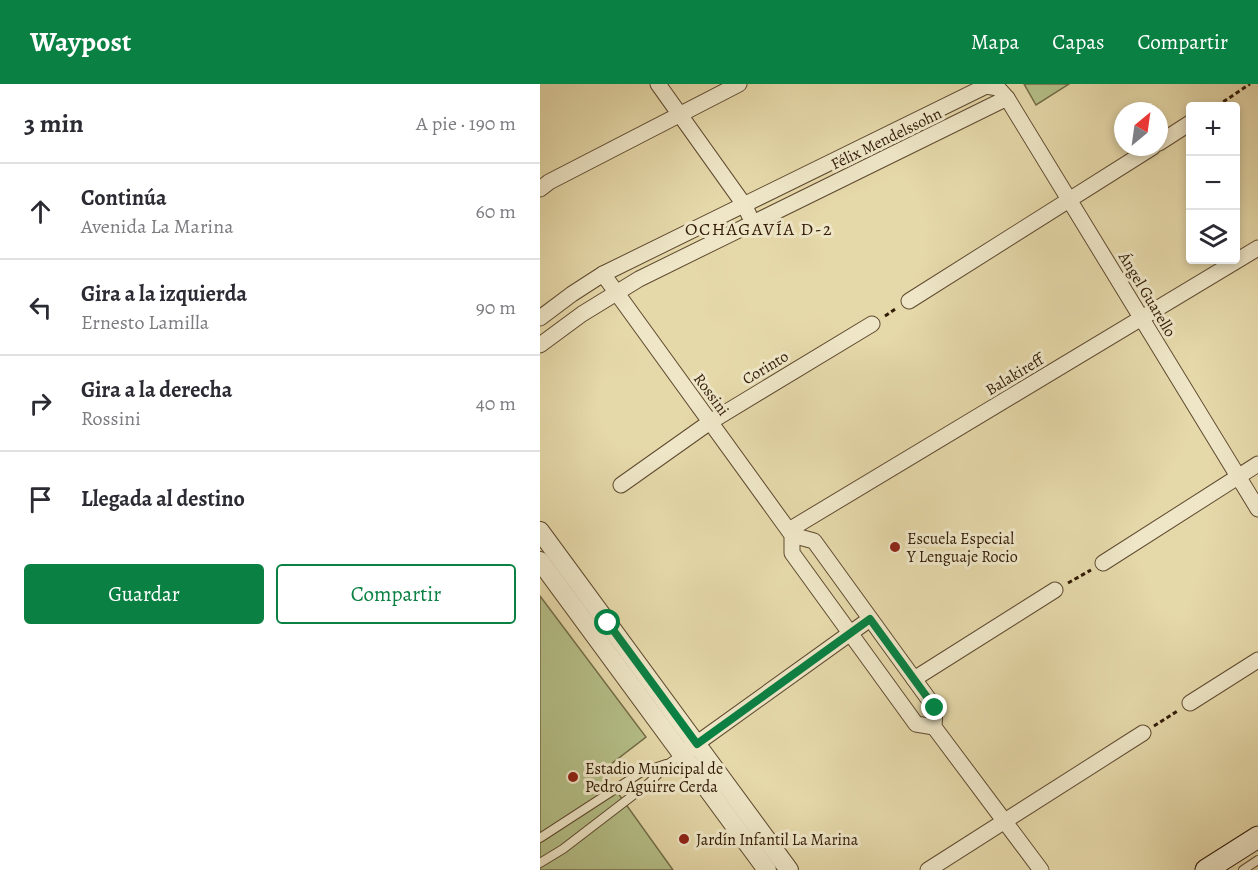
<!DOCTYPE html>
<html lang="es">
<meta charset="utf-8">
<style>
:root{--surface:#fff;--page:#f7f7f7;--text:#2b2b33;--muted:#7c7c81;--line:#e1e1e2;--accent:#0b8043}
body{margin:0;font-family:Alegreya,serif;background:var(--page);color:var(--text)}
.controls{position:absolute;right:18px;top:18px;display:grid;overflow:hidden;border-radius:6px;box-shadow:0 3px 9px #0003}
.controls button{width:54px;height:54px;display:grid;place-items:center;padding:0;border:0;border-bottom:2px solid var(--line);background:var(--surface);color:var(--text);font:30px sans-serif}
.compass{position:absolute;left:574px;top:18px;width:54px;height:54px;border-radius:50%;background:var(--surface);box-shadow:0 3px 9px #0003;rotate:29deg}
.stop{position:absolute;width:18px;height:18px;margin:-14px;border:4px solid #0b8043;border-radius:50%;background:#fff}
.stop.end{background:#0b8043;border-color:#fff;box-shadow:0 2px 6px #0008}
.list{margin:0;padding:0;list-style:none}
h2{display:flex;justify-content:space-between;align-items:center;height:78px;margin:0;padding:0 24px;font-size:26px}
h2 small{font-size:20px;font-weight:400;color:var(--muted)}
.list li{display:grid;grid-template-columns:39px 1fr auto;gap:18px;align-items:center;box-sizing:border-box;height:96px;padding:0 24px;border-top:2px solid var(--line)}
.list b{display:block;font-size:22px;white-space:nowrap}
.list p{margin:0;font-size:20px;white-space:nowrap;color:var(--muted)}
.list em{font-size:20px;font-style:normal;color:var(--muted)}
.actions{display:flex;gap:12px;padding:18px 24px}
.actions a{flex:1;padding:14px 0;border:2px solid var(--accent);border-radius:6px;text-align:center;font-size:21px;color:var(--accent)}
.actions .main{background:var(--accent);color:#fff}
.icon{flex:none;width:33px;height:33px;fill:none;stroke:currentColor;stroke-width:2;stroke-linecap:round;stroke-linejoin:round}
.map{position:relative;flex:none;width:718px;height:786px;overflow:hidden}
header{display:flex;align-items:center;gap:36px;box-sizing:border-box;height:84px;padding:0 30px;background:var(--accent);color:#fff}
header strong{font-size:28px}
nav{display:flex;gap:33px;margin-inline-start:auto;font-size:21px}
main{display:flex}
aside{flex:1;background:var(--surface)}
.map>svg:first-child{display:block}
.green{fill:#b5bf88;stroke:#746d48;stroke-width:1.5}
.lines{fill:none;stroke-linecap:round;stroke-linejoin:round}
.service-casing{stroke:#5f4a30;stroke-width:10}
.minor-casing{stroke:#5f4a30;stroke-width:17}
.tertiary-casing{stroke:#5f4a30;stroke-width:20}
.secondary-casing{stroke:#321b07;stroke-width:23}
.path{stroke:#321b07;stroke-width:3;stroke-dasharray:4.5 3;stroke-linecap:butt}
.service{stroke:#eee6c7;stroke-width:8}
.minor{stroke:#eee6c7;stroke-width:15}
.tertiary{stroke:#eee6c7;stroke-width:18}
.secondary{stroke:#eee6c7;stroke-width:21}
.route{stroke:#0b8043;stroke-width:8}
.poi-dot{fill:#8f2418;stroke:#eee6c7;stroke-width:2}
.labels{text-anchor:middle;stroke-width:6;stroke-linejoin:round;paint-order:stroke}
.street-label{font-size:16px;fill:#321b07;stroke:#eee6c7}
.poi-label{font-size:16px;fill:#321b07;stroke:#eee6c7;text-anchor:start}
.neighbourhood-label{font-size:18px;letter-spacing:1.5px;fill:#321b07;stroke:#eee6c7}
</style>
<header>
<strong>Waypost</strong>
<nav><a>Mapa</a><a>Capas</a><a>Compartir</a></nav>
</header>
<main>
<aside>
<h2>3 min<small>A pie · 190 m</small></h2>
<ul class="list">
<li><svg class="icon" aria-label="ahead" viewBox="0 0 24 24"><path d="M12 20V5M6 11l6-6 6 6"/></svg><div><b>Continúa</b><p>Avenida La Marina</p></div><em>60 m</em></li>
<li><svg class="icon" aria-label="left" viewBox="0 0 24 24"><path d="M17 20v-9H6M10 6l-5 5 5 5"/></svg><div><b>Gira a la izquierda</b><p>Ernesto Lamilla</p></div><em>90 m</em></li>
<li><svg class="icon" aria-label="right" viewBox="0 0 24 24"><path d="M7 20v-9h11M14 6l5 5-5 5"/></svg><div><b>Gira a la derecha</b><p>Rossini</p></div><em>40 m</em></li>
<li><svg class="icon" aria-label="arrive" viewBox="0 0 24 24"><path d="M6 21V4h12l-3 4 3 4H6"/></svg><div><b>Llegada al destino</b></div></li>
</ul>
<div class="actions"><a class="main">Guardar</a><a>Compartir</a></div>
</aside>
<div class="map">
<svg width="718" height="786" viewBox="0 0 718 786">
<rect width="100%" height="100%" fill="#e5d8a9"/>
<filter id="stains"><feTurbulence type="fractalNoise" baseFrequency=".00333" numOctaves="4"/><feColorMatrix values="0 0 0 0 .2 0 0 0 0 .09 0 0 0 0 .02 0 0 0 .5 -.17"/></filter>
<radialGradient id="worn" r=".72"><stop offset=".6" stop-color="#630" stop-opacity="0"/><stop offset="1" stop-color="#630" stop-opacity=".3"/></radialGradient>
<!-- green -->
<g class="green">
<path d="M484,0H529L496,21Z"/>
<path d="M0,512L106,653L62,687L133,786H0Z"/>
</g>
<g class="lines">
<defs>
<g id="service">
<path d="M0,754L100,689L126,680"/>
<path d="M0,779L23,765L109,699L128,680L141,671"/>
<path d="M703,786L718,776"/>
</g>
<g id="minor">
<path d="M118,0L205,122L209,131"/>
<path d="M619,59L650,39"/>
<path d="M0,105L9,98L199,0"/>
<path d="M63,190L252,451V469L376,640L394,643"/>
<path d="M369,217L613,63"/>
<path d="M0,234L32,210L63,190L446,2L458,4L467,14L718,425"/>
<path d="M0,261L42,230L99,195L467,14"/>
<path d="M81,401L170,338L332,240"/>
<path d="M249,446L718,164"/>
<path d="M252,451L274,457L395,624L394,643L501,786"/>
<path d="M563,479L718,380"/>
<path d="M374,595L515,506"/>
<path d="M650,619L718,576"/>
<path d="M149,665L330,535"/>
<path d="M388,786L603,649"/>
</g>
<g id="tertiary">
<path d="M0,447L249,786"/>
<path d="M0,477L227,786"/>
</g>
<path id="secondary" d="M666,786L718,753"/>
</defs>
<!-- service casing -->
<use href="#service" class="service-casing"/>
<!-- minor casing -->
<use href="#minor" class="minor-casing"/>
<!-- tertiary casing -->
<use href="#tertiary" class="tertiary-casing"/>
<!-- secondary casing -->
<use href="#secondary" class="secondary-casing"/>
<!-- path -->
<g class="path">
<path d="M677,22L710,0"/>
<path d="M345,232L357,224"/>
<path d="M528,499L551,486"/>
<path d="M614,642L639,626"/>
</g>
<!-- service -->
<use href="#service" class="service"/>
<!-- minor -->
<use href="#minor" class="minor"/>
<!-- tertiary -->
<use href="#tertiary" class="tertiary"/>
<!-- secondary -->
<use href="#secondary" class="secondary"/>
</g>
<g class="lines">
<!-- route -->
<path class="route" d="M68,539L157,660L330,535L395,624"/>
</g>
<!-- markers -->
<g class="poi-dot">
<circle cx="355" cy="463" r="6"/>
<circle cx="33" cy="693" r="6"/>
<circle cx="144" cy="755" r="6"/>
</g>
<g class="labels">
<!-- street labels -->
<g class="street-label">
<text transform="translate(346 54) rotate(-26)" y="6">Félix Mendelssohn</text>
<text transform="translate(608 210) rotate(59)" y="6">Ángel Guarello</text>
<text transform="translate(225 283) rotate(-31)" y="6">Corinto</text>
<text transform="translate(474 290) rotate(-31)" y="6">Balakireff</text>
<text transform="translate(172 310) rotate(54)" y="6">Rossini</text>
</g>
<!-- poi labels -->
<g class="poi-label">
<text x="367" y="460">Escuela Especial<tspan x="367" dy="18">Y Lenguaje Rocio</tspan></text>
<text x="45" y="690">Estadio Municipal de<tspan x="45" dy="18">Pedro Aguirre Cerda</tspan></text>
<text x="156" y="761">Jardín Infantil La Marina</text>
</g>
<!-- neighbourhood labels -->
<g class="neighbourhood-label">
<text x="219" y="151">OCHAGAVÍA D-2</text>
</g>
</g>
<rect width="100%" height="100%" filter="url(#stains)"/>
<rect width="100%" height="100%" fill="url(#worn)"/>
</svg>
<div class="controls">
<button>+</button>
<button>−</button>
<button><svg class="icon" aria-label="layers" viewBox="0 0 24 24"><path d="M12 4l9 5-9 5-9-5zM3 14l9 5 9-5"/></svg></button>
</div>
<svg class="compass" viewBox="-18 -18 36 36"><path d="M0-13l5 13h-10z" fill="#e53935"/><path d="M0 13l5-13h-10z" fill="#7c7c81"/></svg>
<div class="stop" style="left:68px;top:539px"></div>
<div class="stop end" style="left:395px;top:624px"></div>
</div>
</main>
